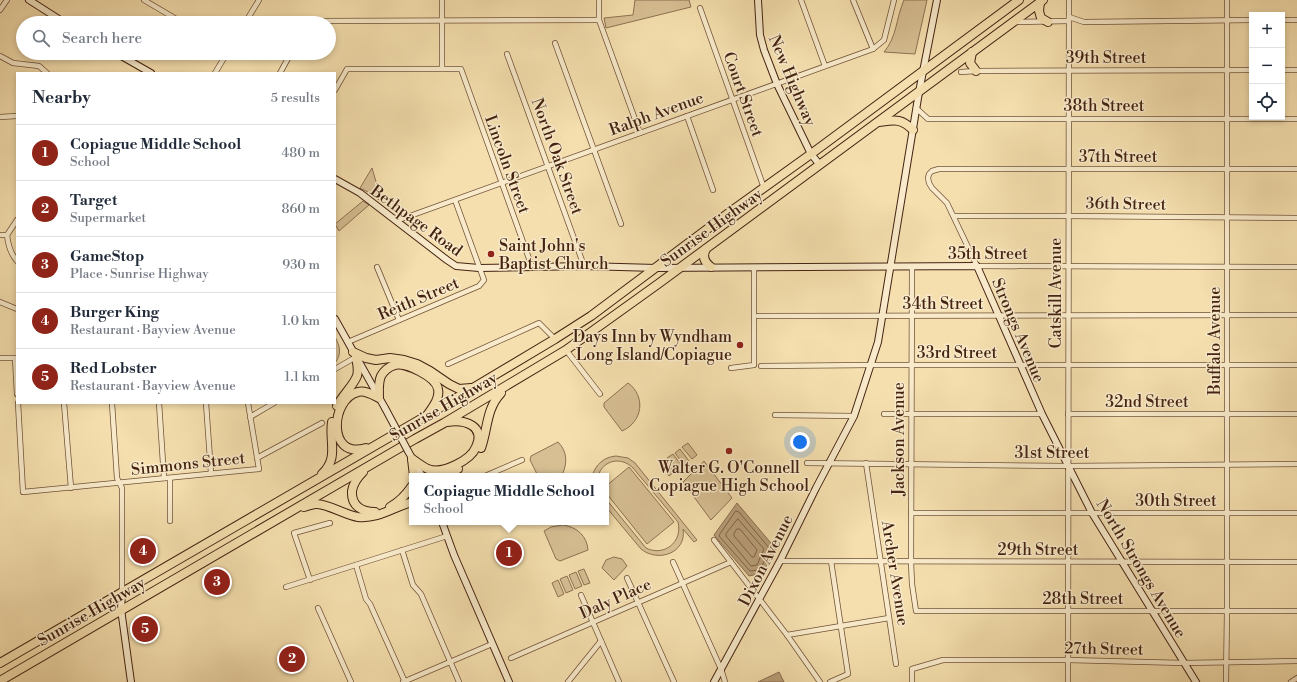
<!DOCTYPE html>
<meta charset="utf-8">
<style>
:root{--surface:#fff;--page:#f6f6f7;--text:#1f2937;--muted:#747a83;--line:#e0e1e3;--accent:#8f2418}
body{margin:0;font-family:"Libre Bodoni",serif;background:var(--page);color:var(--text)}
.controls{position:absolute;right:12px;top:12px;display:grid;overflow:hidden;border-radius:0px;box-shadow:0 2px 6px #0003}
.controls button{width:36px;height:36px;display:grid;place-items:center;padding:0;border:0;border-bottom:1px solid var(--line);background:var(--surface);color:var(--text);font:20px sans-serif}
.you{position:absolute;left:800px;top:442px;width:14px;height:14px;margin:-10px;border:3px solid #fff;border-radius:50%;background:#1a73e8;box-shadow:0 0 0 6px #1a73e833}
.badge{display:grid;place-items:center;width:26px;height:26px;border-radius:50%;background:var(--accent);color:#fff;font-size:13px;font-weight:700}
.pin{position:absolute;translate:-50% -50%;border:2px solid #fff;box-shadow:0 1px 4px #0006}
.popup{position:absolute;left:409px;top:473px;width:200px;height:52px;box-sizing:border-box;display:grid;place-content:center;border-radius:0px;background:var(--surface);filter:drop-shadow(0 1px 3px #0005);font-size:13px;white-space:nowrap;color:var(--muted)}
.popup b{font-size:15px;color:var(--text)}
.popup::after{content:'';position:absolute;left:50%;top:100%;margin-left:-8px;border:8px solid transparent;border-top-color:var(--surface)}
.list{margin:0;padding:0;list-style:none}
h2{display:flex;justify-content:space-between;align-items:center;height:52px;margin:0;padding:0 16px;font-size:17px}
h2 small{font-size:13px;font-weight:400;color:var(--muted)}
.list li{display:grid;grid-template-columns:26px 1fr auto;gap:12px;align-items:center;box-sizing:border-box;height:56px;padding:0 16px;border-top:1px solid var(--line)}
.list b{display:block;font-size:15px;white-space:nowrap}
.list p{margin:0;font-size:13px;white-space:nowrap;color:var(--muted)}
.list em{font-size:13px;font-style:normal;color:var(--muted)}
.icon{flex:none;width:22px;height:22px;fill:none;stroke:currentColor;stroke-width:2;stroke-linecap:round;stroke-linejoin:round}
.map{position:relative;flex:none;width:1297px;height:682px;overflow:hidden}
.search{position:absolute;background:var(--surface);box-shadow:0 2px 6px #0003;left:16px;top:16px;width:320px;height:44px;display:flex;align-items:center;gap:10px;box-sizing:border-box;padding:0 14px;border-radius:22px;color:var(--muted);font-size:15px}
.panel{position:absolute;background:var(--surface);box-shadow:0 2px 6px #0003;left:16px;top:72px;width:320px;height:332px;border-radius:0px}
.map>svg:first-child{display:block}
.green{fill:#d7bf93;stroke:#8e7152}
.water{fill:#b99f79;stroke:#8a6d50}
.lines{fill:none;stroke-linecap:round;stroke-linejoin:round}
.shore{stroke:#7e6146;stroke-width:1}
.street-casing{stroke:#705239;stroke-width:6}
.secondary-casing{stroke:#442312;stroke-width:8}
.highway-casing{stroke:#442312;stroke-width:10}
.street{stroke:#f8eaca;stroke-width:4.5}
.secondary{stroke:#f8eaca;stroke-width:6}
.highway{stroke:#f5dfae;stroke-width:8}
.secondary-bridge-casing{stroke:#442312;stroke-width:8;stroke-linecap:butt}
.secondary-bridge{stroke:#f8eaca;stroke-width:6}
.poi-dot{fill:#8f2418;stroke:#f8eaca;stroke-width:1.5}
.labels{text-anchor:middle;stroke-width:3;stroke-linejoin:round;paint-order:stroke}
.street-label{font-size:16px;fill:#442312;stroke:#f8eaca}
.poi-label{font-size:16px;fill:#442312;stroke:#f8eaca;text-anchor:start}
</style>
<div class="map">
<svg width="1297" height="682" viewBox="0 0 1297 682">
<rect width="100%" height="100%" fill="#f5dfae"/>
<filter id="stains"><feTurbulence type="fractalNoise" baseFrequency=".005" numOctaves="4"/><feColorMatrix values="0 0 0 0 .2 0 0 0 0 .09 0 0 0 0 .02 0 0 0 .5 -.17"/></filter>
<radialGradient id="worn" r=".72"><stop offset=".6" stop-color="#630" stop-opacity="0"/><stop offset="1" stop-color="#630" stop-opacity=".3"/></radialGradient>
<!-- green -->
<g class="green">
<path d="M635,0H689L691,7L606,28L604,18L633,15Z"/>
<path d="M904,0H927L915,54L884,52C897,37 896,18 904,0Z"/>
<path d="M372,168L382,202L370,193L360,188Z"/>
<path d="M363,201L369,205L339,231L335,224Z"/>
<path d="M335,337C340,346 342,354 335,363Z"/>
<path d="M628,383C646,396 643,422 622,431L604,407V403Z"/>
<path d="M558,442C567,451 568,463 562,475V476H538L530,460L531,456Z"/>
<path d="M688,443L697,455L692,459L682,447Z"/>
<path d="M680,449L689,461L684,465L675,453Z"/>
<path d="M673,454L682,466L676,470L667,458Z"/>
<path d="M616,456L628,458L635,463L697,540L694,542L683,529C687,553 658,563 641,549L606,507V499L646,548C664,557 683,542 678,522L633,468C621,456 603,460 598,476H592C596,464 604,457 616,456Z"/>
<path d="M665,460L674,472L669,476L660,464Z"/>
<path d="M704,461L732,498L711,520L683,482Z"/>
<path d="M629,467L674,522L647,544L606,493V486Z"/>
<path d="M563,525C577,527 587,536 588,550L560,561L556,559L544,531L551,527Z"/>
<path d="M614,557L622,559L627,566L614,580L602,568L606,560Z"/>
<path d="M584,569L590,583L584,585L578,571Z"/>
<path d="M576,572L582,586L575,589L569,575Z"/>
<path d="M567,576L573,590L566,593L560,579Z"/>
<path d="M558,580L564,594L558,597L552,583Z"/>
</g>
<!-- water -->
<g class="water">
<path d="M737,503L776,549L763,573L749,576L714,535Z"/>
<path d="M779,672L784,682H758Z"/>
</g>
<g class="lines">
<!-- shore -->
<g class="shore">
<path d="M736,511L739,512L770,549L760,570L750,571L719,536L720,534Z"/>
<path d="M738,519L764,549L757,565L751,566L726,536V534Z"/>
<path d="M737,529H740L757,550L754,557H752L734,536V534Z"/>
</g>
<defs>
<g id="street">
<path d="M144,0L183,23"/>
<path d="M599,0V20L640,133"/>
<path d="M801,0L825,66"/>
<path d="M853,0L873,49"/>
<path d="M700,8L764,188"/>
<path d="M0,10L7,0"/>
<path d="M1069,17L1084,22L1252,20"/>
<path d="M1282,20H1297"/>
<path d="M1014,22L1069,21"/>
<path d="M245,23L259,0"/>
<path d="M311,23L320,21L599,20"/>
<path d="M555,43L621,224"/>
<path d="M507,54L584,266"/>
<path d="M0,56L13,63L39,66L47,73"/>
<path d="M442,69V0"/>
<path d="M1282,70H1297"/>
<path d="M961,72L976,71L1252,70"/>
<path d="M215,73L227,53"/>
<path d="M280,73L291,53"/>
<path d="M335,90L347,69H461L532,267"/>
<path d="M916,108L928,119H1297"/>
<path d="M687,116L713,190"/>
<path d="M0,117L17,116"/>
<path d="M1297,169H939L932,171L929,174L928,178L929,183L932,188L947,203L977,266L1297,267"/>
<path d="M954,216H1068L1297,218"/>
<path d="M396,221L873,49L884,40L894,0"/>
<path d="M0,235H7L17,220"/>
<path d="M7,235C8,245 10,253 17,261"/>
<path d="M912,266L911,562L912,584L916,611H1297"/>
<path d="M377,267L399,320"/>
<path d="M0,302L17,309"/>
<path d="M758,316L1297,315"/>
<path d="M348,342L479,286L484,280L455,200"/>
<path d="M566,350L600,394"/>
<path d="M0,358H17"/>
<path d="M15,358L17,394"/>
<path d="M448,364L539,323L555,339"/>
<path d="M761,366L872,365H1297"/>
<path d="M731,368L754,365V267"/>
<path d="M335,369L356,357"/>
<path d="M18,403L23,492L259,469L248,403"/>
<path d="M64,403L71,488"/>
<path d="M112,403L117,478L122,488V592"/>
<path d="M159,403L164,478"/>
<path d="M206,403L211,473"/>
<path d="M884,414H1042"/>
<path d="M1068,414H1297"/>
<path d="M775,415L854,416"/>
<path d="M250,417L274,403"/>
<path d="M257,458L322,423"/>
<path d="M807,463L1068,466L1297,464"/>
<path d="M866,463L896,664"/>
<path d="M485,476L522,460"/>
<path d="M911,513H1297"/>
<path d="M170,521V478"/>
<path d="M714,540L787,635L820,682"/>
<path d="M402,550L413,585L421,594L459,682"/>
<path d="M780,561L1297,562"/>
<path d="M673,562L721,669L725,682"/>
<path d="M356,565L366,599L370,604L405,682"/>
<path d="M627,578L674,682"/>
<path d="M310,580L294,533L330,523"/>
<path d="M286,587L447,536"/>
<path d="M581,595L619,682"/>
<path d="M318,608L351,682"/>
<path d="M787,635L889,618"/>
<path d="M511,658L731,562"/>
<path d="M403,682L492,644"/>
<path d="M568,682L601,641"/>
<path d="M830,682L848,674L831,561"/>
<path d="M912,682V669L943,660H1068L1184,663L1297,661"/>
<path d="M1068,682L1069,0"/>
<path d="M1226,682L1227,611V0"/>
<path d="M1291,682L1297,678"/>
</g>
<g id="secondary">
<path d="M29,0L65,23"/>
<path d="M758,0L760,35L764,50L777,84L811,154L820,165"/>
<path d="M116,53L151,73"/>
<path d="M335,179L360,193L447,260L456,266L479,268L584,266L656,268L977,266L1042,414L1092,513L1196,682"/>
<path d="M335,319L385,408"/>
<path d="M408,451L422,476"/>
<path d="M442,522L454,555L509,682"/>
<path d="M122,592L121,609L131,682"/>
<path d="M714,682L780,561L816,488L854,416L878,342L919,92L937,0"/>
</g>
<g id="highway">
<path d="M1040,2L1039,11L1041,18L1048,22"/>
<path d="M972,52L970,63L976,71"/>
<path d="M879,122C895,120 901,118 913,130"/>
<path d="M706,249C702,256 704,262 711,267"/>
<path d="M353,352L366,358L376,360L390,358L404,360L417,364L430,371L449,384L459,389L471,388"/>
<path d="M337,406C342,396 353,386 357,376C359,370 357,363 356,357"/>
<path d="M366,448C326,460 331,398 358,392C365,390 373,395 379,398C379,391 378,383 381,376C383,372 389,366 395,365C406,362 436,377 438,389C440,398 433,407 428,414"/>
<path d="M481,448C488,428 486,409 501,393"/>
<path d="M412,459C417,462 423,467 428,469C442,475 471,460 476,447C486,426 465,419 447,422"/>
<path d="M412,459L414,476"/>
<path d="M363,472C358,477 353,484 352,491C351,506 362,512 375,512"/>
<path d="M322,474C339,458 329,442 332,422"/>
<path d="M445,476L458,469"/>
<path d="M304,507C308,506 312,504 316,504C326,503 345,515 358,517C379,519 393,507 412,502"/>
<path d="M390,507C399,502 406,495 412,486"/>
<path d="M0,663L426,416L555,339L591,316L730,212L811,154L1019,0"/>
<path d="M0,681L415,439L444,423L566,350L658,284L1043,0"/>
</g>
</defs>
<!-- street casing -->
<use href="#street" class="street-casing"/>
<!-- secondary casing -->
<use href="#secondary" class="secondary-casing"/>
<!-- highway casing -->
<use href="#highway" class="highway-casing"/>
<!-- street -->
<use href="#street" class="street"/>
<!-- secondary -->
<use href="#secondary" class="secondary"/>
<!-- highway -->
<use href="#highway" class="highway"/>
<defs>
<path id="secondary-bridge" d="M385,408L408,451"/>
</defs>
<!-- secondary-bridge casing -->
<use href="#secondary-bridge" class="secondary-bridge-casing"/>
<!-- secondary-bridge -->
<use href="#secondary-bridge" class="secondary-bridge"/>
</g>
<!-- markers -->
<g class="poi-dot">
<circle cx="491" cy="254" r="4"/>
<circle cx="740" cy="345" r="4"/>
<circle cx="729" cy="451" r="4"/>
</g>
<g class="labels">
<!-- street labels -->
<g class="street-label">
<text x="1106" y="63">39th Street</text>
<text transform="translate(793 80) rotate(67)" y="6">New Highway</text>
<text transform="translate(744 94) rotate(70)" y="6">Court Street</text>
<text x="1104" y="111">38th Street</text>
<text transform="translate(656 113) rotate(-20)" y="6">Ralph Avenue</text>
<text transform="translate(558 156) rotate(70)" y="6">North Oak Street</text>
<text x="1118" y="162">37th Street</text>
<text transform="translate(508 164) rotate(70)" y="6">Lincoln Street</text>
<text transform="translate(1126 203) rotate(1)" y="6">36th Street</text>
<text transform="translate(417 220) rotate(36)" y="6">Bethpage Road</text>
<text transform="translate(711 227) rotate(-36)" y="6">Sunrise Highway</text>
<text x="988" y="259">35th Street</text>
<text transform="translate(1055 293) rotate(-90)" y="6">Catskill Avenue</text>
<text transform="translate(418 298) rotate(-23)" y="6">Reith Street</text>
<text x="943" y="309">34th Street</text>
<text transform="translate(1019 330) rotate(67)" y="6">Strongs Avenue</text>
<text transform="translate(1214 341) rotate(-90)" y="6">Buffalo Avenue</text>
<text x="957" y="358">33rd Street</text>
<text x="1147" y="407">32nd Street</text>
<text transform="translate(443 406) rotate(-30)" y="6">Sunrise Highway</text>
<text transform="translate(898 439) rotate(-90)" y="6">Jackson Avenue</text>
<text x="1052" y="458">31st Street</text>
<text transform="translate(188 463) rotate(-6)" y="6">Simmons Street</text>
<text x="1176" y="506">30th Street</text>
<text x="1038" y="555">29th Street</text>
<text transform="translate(765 560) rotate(-63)" y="6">Dixon Avenue</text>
<text transform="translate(1142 568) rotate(59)" y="6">North Strongs Avenue</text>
<text transform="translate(896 573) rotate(81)" y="6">Archer Avenue</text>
<text transform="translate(615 598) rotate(-24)" y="6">Daly Place</text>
<text x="1083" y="604">28th Street</text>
<text transform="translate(91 611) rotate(-30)" y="6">Sunrise Highway</text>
<text transform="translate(1104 648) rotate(1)" y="6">27th Street</text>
</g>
<!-- poi labels -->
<g class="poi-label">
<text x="499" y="251">Saint John's<tspan x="499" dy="18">Baptist Church</tspan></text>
<text x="732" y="342" text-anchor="end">Days Inn by Wyndham<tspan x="732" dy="18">Long Island/Copiague</tspan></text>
<text x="729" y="473" text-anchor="middle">Walter G. O'Connell<tspan x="729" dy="18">Copiague High School</tspan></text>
</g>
</g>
<rect width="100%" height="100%" filter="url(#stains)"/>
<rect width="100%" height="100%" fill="url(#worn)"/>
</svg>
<div class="controls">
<button>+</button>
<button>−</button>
<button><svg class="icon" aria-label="locate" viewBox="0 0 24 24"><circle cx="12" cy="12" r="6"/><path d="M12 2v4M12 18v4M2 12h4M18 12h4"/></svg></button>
</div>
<div class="you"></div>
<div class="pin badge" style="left:509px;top:553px">1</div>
<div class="popup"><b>Copiague Middle School</b>School</div>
<div class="pin badge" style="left:292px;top:659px">2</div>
<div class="pin badge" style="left:217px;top:582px">3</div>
<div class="pin badge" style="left:143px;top:551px">4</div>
<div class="pin badge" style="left:145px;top:629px">5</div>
<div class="search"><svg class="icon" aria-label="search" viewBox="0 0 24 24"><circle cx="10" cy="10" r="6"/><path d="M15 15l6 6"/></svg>Search here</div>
<section class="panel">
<h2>Nearby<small>5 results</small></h2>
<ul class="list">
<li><span class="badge">1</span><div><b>Copiague Middle School</b><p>School</p></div><em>480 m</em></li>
<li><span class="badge">2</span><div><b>Target</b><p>Supermarket</p></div><em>860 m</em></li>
<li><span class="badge">3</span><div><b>GameStop</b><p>Place · Sunrise Highway</p></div><em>930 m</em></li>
<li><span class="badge">4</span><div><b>Burger King</b><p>Restaurant · Bayview Avenue</p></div><em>1.0 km</em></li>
<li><span class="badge">5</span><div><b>Red Lobster</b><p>Restaurant · Bayview Avenue</p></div><em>1.1 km</em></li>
</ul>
</section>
</div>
